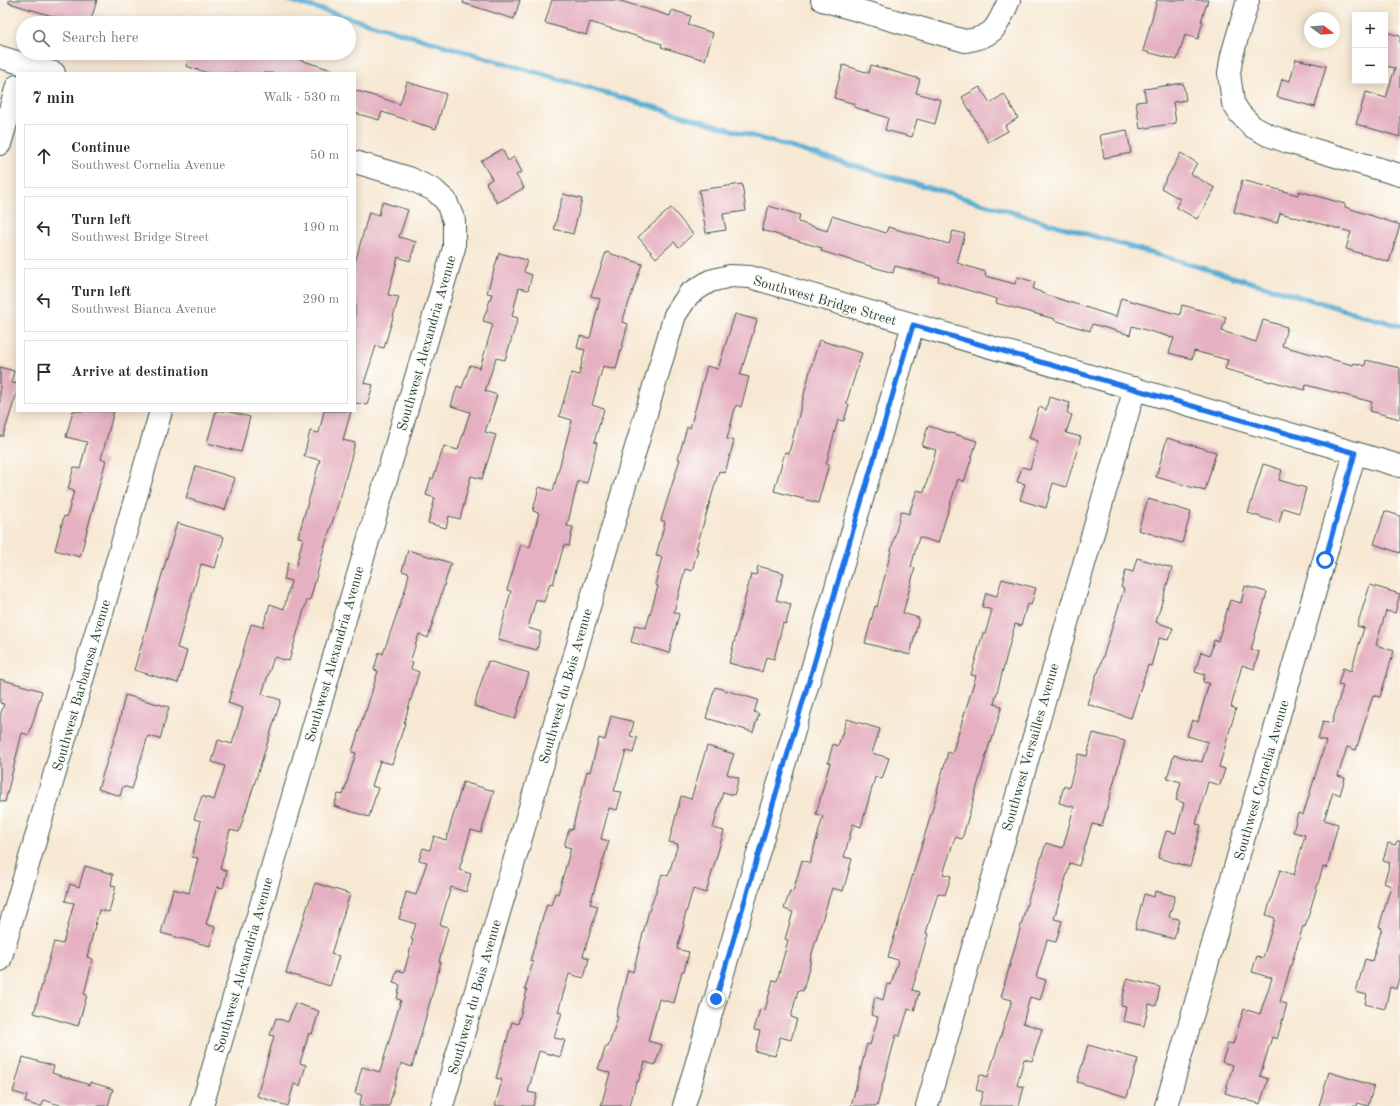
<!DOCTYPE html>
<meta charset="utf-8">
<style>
:root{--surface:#fff;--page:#f7f7f7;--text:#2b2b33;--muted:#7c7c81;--line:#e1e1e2}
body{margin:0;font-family:"Old Standard TT",serif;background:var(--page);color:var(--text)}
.controls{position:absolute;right:12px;top:12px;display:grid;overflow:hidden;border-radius:0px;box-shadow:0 2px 10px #0003}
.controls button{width:36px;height:36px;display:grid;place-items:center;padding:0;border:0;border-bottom:1px solid var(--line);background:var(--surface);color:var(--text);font:20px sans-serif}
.compass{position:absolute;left:1304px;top:12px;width:36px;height:36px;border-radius:50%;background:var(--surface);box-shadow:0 2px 10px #0003;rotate:106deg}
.stop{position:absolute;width:12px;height:12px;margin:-9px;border:3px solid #1a73e8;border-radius:50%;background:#fff}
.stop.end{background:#1a73e8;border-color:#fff;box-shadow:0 1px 4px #0008}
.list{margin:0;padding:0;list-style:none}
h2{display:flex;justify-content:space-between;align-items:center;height:52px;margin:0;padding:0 16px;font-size:17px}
h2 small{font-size:13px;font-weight:400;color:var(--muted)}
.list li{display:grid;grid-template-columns:26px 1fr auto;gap:12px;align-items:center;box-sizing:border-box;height:64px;margin:0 8px 8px;padding:0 8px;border:1px solid var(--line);border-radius:0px}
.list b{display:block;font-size:15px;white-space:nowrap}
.list p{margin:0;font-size:13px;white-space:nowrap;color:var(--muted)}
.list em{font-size:13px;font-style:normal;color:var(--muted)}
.icon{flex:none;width:22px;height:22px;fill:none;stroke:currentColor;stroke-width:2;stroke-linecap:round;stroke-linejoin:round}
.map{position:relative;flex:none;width:1400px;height:1106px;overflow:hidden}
.search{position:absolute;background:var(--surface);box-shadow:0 2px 10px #0003;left:16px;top:16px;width:340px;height:44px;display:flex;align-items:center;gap:10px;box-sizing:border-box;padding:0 14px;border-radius:22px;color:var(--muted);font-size:15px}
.panel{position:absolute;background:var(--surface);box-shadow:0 2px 10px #0003;left:16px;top:72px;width:340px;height:340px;border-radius:0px}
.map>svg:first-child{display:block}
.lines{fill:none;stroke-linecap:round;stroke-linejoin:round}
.stream{stroke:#58aed4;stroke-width:5}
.building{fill:#e5b0c1}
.minor-casing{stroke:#3f574c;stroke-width:24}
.minor{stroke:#fff;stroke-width:22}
.route{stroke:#1a73e8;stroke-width:5}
.labels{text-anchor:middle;stroke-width:3;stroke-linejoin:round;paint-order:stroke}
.street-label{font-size:14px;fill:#1f3d34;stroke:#fdfcf7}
</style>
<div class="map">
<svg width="1400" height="1106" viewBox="0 0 1400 1106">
<rect width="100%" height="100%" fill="#fdfcf7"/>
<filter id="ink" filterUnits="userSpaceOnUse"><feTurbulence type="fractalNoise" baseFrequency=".025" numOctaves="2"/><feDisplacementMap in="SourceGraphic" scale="8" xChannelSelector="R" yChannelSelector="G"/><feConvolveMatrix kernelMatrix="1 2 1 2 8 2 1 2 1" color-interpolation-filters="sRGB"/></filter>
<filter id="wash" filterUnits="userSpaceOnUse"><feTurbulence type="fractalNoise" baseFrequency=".012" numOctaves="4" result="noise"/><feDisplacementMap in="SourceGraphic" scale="16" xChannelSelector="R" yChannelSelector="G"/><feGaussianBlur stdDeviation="0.9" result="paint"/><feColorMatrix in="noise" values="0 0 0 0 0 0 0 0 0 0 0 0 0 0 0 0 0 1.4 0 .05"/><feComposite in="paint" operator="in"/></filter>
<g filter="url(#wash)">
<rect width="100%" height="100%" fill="#f7e8d3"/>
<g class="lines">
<!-- stream -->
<path class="stream" d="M289,0L1400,326"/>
</g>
<g id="blocks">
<!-- building -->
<g class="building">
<path d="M9,0H97L90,23H57L59,18L9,3Z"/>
<path d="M464,0H520L514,19L463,3Z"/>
<path d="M552,0H617L670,16L672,10L691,16L688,25L713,33L705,60L661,47L662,44L590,22L586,35L545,23Z"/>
<path d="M1157,0H1208L1201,21H1203L1198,39L1185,35L1177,60L1143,51Z"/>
<path d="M1385,32L1400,36V137L1356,124L1366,92L1386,98L1395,68L1385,66Z"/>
<path d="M190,53H278L332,70V73H208L186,66Z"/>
<path d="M1296,59L1326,66L1315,107L1277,97L1282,79L1290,81Z"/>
<path d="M843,65L869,73L871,65L920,79L916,93L941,100L935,124L917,119L912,137L885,130L888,118L854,107L855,104L834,98Z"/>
<path d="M407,82L446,94L436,129L382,112L379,120L355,113V90L400,104Z"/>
<path d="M1183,83L1186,100L1173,102L1176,123L1140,129L1136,102L1146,101L1144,89Z"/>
<path d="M980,87L990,103L1004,94L1018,118L1005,126L1008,131L988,142L962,97Z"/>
<path d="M1127,130L1131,153L1104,158L1100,135Z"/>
<path d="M502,149L508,161L514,157L522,172L516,175L524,188L497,203L486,183L492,179L481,161Z"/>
<path d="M1181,153L1197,163L1191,174L1215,188L1197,219L1176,207L1180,199L1161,188Z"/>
<path d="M1242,180L1298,195L1299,191L1345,204V207L1400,225L1389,262L1346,249L1351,232L1280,213L1277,223L1234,212Z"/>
<path d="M742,184L746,211L723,214L726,230L706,233L699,190Z"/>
<path d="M563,194L582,199L573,234L554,229Z"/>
<path d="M382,202L408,210L399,237L416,242L410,261L398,257L388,295L399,297L384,348L376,346L364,383L373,385L367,405L355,403V263L369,212L379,215Z"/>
<path d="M769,206L800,215L798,222L827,231L832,216L886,233L888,227L949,244L953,231L965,234L957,263L986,272L985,276L1015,284L1017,277L1035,282L1033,289L1041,292V293L1116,317L1121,298L1180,315L1182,305L1226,317L1222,331L1256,342L1263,320L1287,327L1282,346L1353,365L1354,363L1365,366L1366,360L1400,368V419L1370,411L1372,402L1306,385L1305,390L1271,381V382L1225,369L1228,360L1194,351L1192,359L1169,353L1174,338L1132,326L1130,335L1092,324L1090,331L1054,320L1055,319L996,303L997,299L938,281L939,277L895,266L893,273L821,251L822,248L762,230Z"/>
<path d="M671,208L693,234L679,247L674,242L656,258L638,237Z"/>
<path d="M606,252L642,264L622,322L628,324L616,369L603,366L592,405L604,409L594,442L597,443L587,483L578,481L567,526L573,527L569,546L564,545L553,584L550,583L544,602L536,599L528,628L541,632L537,650L498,640L511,591L507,590L521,544L530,547L539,513L533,511L539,487L553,491L572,420L559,416L572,373L579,375L585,350L577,348L580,336L590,338L600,299L591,296Z"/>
<path d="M499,253L527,260L524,272L532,275L528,290L519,288L512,316L518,318L505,360L496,358L485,391L497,395L485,432L496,435L482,479L471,476L460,519L449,516L446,528L428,523L435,498L426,495L431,478L433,479L444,446L458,450L470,412L451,406L457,386L462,388L470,365L480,368L493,324L483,321L492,294L487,293Z"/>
<path d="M735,314L757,320L740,375L749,377L741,407L736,405L727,439L734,441L725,473L719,471L696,549H698L692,571L685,569L674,612L679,614L669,653L631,642L635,625L646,628L658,586L655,585L662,557L656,556L665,522L661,520L680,459H678L687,427L690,428L707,366L718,369Z"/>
<path d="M819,340L862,353L846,404H849L844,421L838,420L826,464H829L818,503L774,491L785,452L789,453L810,371Z"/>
<path d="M0,367L14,371L11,382L17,384V392L3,436H0Z"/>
<path d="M1049,397L1070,403L1067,413L1072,415L1066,433L1081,437L1066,487L1053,483L1046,508L1020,500L1025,484L1017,482L1022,467L1030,469L1038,441L1029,438L1039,407L1046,410Z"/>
<path d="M73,411H114L101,459L106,460L80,557L55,550L64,516L67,517L74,491L68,489L74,467L80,469L87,442L66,437Z"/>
<path d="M216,411H226L250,417L241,452L207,443Z"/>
<path d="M324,411H351L343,440L355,443L341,495L325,545L310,600H307L289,661L274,657L262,694L281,700L239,832L230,830L220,869L227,871L223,888L217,887L206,924L215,927L210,946L161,933L173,889L189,893L198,858L192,857L201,821L194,819L202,796L214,800L225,766L212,762L218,740L232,744L243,708L228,703L251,624L263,627L270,604L284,609L291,581L284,579L288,563L296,566L303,538L298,537L320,460L304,456L310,431L319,433Z"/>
<path d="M928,426L977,441L964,482L958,479L938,543L919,537L911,567L915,568L903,613L919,618L910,655L865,643L875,606L877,607L901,511L909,514L917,490L924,492L936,450L922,446Z"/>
<path d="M1167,438L1216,452L1205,491L1156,477Z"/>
<path d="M1263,464L1282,470L1279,480L1306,488L1299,513L1283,508L1279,523L1248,513Z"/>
<path d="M196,466L235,478L225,510L186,498Z"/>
<path d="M1148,499L1191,512L1182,543L1138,530Z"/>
<path d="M1385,511L1400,516V553L1374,544Z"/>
<path d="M177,523L224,537L215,568L201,564L177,648L187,651L178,683L134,670Z"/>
<path d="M408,550L451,563L428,638L419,634L410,662L413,663L411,669L419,672L404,723H405L392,764L380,761L372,786L378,788L369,817L334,806L338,794L343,795L356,753L352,752L365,711H366L378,671L374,670L379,652L383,654L406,587L409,573L402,571Z"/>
<path d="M1137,558L1172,568L1156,622L1173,628L1168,640L1159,638L1151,666L1148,665L1131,718L1087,704L1097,673H1098L1124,589L1121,587L1126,570L1133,572Z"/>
<path d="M758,566L784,573L776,600L791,604L786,624L783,623L774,659L766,657L762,672L729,663L751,574L756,575Z"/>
<path d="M1002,579L1036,588L1031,605L1027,604L1021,626L1015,624L994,704L1002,706L991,743L990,742L962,839L955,837L943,874L951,876L945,895L938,893L926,933L928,934L912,990L919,992L914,1011L908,1009L900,1036L896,1035L877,1106H851L867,1044L870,1045L878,1017L871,1015L875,997L883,1000L887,984L891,985L898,960L888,957L938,791H937L948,752L952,754L976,676L971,675L983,633L985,634L992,610L982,607L986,593L997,596Z"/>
<path d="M1370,585L1400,594L1395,613L1386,611L1376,645L1394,651L1380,697L1373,695L1356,750L1347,747L1338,776L1345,778L1340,795L1333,792L1324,820L1338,824L1327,868L1323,867L1305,927L1303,926L1280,1002L1287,1004L1277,1039L1272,1037L1260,1076L1268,1079L1260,1104L1225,1093L1233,1065L1222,1062L1228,1043L1233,1044L1244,1009L1260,1014L1272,978L1252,972L1257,956L1263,958L1275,918L1266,915L1280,870L1294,875L1305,835L1293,832L1298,813L1303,815L1326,741L1318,739L1323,721L1332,723L1343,686L1338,685L1343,668L1351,671L1364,628L1357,626Z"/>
<path d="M1245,586L1267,592L1251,650L1259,652L1254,669L1242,665L1231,707L1236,709L1219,767L1225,769L1220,785L1208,782L1196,824L1201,825L1190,867L1158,858L1166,831L1176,833L1184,803L1176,800L1181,782L1167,778L1174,755L1202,762L1208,742L1187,736L1192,720L1198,722L1209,683L1203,682L1205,675L1195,672L1201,652L1210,655L1214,640L1218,641L1230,600L1241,603Z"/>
<path d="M488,661L529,673L515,719L474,706Z"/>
<path d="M0,679L42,691L29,735L22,733L5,802L0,801V716L4,704L0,703Z"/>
<path d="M715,687L758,700L754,712L759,714L753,732L706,718Z"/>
<path d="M125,695L169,707L160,739L148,736L132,789L123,786L120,796L98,789L118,727Z"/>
<path d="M611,716L634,722L630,736L637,738L633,753L626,751L614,791L622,792L617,810L609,808L601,839L609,841L590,904L598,906L583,956L589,958L584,978L569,974L558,1012L562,1013L554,1038L565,1040L560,1057L539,1051L528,1092L537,1094L533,1106H495L502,1080L496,1078L512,1022L518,1024L527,990L525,989L533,962L530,961L541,923L547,904L551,905L555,893L558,894L571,848L564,846L569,829L572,830L587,771L590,772L599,738L605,740Z"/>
<path d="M847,719L880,729L872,753L889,758L882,779L875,777L861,827L853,824L844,857L852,859L843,891L832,888L810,960H811L803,991L798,990L791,1017L797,1019L791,1040L780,1037L775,1056L755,1051L760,1031L754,1030L760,1009L765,1010L773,980L777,981L788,940L785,939L793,912L784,909L790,891L793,892L802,860L810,863L823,816L816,814L830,763L828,762L833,744L838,746Z"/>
<path d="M1093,733L1125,741L1102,826L1092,824L1079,866L1070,863L1054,919L1062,921L1056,942L1047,940L1036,977L1046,980L1040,1000L1030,997L1023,1023L1042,1029L1032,1061L1024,1059L1017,1085L1024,1087L1019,1106H979L983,1092L976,1090L980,1074L988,1077L1012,1000L1001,997L1028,900L1046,843L1063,848L1074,807L1059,803L1064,786L1069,788L1078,754L1087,756Z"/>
<path d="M707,746L734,754L727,774L739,778L734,795L723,792L713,828L724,831L706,893L693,889L683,923L684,924L677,949L689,952L684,971H682L674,1003L659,999L648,1041L662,1045L655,1065L645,1062L638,1082H636L630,1106H601L610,1073L598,1069L606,1046L608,1047L618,1017L616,1016L628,970L633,972L648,914L662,874L668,876L678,844L669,842L681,796L691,799Z"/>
<path d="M463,782L494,791L481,833L471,830L459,870L471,874L466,892L451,887L440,925L448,927L439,962H441L412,1067L401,1063L389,1106H359L362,1095L355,1093L362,1067L380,1072L401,1000L397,999L400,985L393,983L397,970L404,972L413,940L411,939L416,924L399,919L406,892L416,895L427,862L419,860L423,848L430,850L434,836L446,840Z"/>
<path d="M1397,841H1400V978L1397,989L1390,987L1385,1009L1365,1004L1367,995L1356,992L1365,959L1372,961L1382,928L1379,927L1391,886L1384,883L1390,863L1383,861L1388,843L1395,845Z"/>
<path d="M85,866L113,874L111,885L116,886L109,912L99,910L87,957L93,959L84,994L87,995L78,1026L34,1013L54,942L63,944L74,903L65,901L70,884L79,887Z"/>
<path d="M315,883L350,894L331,954L339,956L330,986L286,973Z"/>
<path d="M1155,891L1175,896L1169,917L1179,919L1174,939L1135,929L1144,894L1154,897Z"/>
<path d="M1127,979L1160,987L1156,1006L1149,1004L1144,1026L1123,1021L1126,1007L1121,1006Z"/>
<path d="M295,1003L319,1011L312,1034L309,1033L300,1063L306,1065L300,1086L294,1084L288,1106L257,1096L274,1036L270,1035L276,1018L288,1022Z"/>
<path d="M1088,1045L1138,1059L1127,1097L1077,1082Z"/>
<path d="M23,1057L54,1066L52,1073L90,1085V1082L113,1089L108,1106H63L44,1100L42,1106H37L25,1102L27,1096L13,1092Z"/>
<path d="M1329,1072L1374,1086L1368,1106L1358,1103L1357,1106H1319Z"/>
</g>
</g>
</g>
<g filter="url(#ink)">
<use href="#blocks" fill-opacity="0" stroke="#3f574c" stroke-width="1"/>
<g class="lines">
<defs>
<g id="minor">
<path d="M822,0L965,41C973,40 985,37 992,31C998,25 1006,8 1009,0"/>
<path d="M1248,0L1232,55L1229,73L1233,103L1240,114L1253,127L1268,135L1288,142L1400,175"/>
<path d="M0,57L54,73"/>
<path d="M0,144L17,86"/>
<path d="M0,960L161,411"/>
<path d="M202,1106L454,248V221L446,201L434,190L409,178L355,162"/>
<path d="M442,1106L675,315L689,294L710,281L730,276L750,277L1400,466"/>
<path d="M684,1106L913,325"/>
<path d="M927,1106L1135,388"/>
<path d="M1166,1106L1355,453"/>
</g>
</defs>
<!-- minor casing -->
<use href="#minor" class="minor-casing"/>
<!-- minor -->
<use href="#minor" class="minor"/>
</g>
</g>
<g class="lines" filter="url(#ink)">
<!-- route -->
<path class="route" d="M716,999L913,325L1355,453L1325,560"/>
</g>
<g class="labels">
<!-- street labels -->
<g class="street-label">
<text transform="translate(825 300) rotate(16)" y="5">Southwest Bridge Street</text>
<text transform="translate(426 343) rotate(-74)" y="5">Southwest Alexandria Avenue</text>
<text transform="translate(334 654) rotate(-74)" y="5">Southwest Alexandria Avenue</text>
<text transform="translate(81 685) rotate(-74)" y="5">Southwest Barbarosa Avenue</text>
<text transform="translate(565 686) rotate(-74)" y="5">Southwest du Bois Avenue</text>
<text transform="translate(1030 747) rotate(-74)" y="5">Southwest Versailles Avenue</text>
<text transform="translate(1261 780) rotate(-74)" y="5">Southwest Cornelia Avenue</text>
<text transform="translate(243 965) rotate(-74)" y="5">Southwest Alexandria Avenue</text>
<text transform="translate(474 997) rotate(-74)" y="5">Southwest du Bois Avenue</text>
</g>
</g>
</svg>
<div class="controls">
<button>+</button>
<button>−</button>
</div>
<svg class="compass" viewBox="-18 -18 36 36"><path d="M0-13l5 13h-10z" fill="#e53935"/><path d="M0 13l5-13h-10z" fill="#7c7c81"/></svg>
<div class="stop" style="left:1325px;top:560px"></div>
<div class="stop end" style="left:716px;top:999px"></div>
<div class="search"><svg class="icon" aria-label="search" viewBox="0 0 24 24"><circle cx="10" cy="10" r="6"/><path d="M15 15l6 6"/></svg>Search here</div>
<section class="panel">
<h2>7 min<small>Walk · 530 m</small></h2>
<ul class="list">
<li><svg class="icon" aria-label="ahead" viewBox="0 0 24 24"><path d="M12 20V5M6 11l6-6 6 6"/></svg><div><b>Continue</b><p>Southwest Cornelia Avenue</p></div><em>50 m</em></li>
<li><svg class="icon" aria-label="left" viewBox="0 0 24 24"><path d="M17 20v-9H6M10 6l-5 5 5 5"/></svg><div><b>Turn left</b><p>Southwest Bridge Street</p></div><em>190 m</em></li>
<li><svg class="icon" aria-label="left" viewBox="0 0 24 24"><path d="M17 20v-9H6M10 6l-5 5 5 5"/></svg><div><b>Turn left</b><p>Southwest Bianca Avenue</p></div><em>290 m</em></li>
<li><svg class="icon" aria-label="arrive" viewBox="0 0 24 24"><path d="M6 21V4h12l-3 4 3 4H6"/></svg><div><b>Arrive at destination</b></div></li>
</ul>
</section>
</div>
